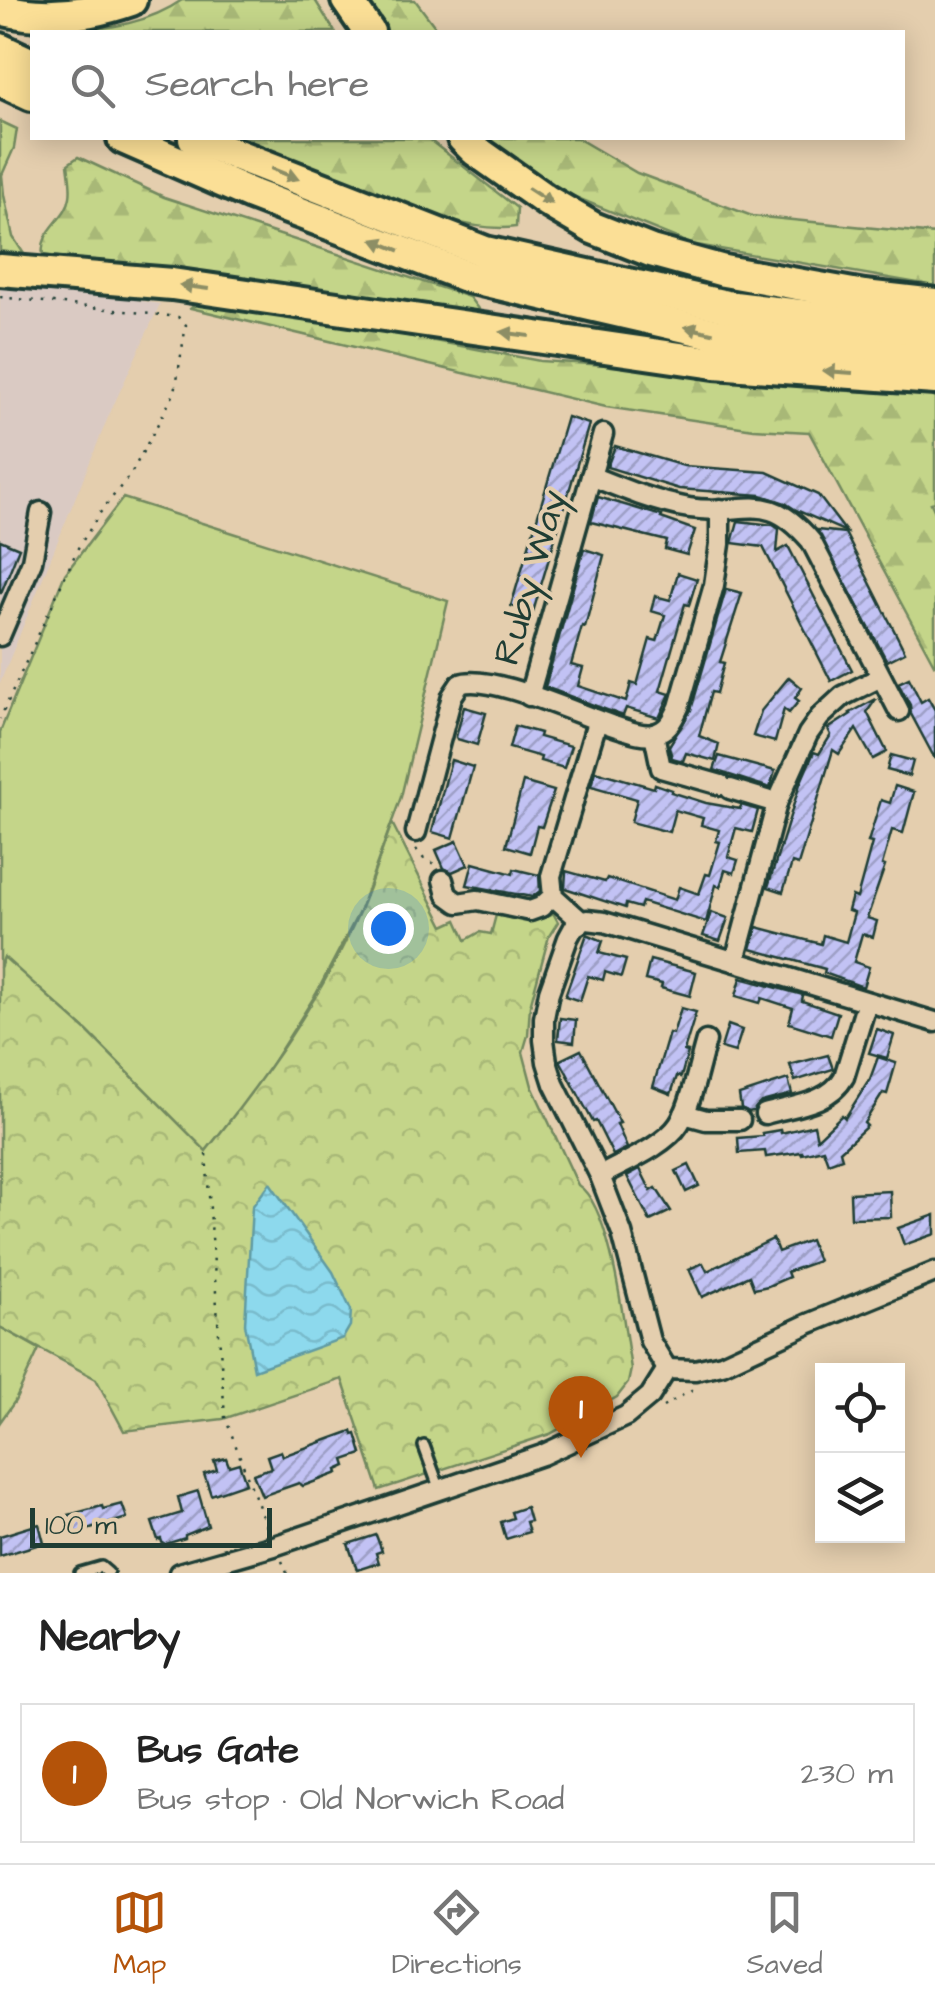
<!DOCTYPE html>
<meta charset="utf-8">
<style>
:root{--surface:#fff;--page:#f6f6f6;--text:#222;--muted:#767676;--line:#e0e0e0;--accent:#b45309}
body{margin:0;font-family:"Architects Daughter",sans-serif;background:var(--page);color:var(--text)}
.controls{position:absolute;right:30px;bottom:30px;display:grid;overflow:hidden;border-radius:0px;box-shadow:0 5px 25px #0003}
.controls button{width:90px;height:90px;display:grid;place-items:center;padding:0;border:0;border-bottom:2px solid var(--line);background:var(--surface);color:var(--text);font:50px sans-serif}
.scale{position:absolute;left:30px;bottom:25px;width:242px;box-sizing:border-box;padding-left:10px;border:5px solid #1f3d34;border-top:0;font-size:28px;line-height:35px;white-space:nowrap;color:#1f3d34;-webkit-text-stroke:8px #e4ceae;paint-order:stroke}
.you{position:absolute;left:388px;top:928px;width:35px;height:35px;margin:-25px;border:8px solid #fff;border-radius:50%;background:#1a73e8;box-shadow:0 0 0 15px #1a73e833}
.badge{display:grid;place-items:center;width:65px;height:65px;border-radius:50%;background:var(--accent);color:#fff;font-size:32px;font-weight:700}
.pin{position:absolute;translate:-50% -82px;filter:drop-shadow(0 2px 5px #0008)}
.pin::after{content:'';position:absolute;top:52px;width:35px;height:30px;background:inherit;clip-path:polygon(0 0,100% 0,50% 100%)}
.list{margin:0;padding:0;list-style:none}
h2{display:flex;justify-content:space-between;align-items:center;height:130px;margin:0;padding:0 40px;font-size:42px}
h2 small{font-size:32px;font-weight:400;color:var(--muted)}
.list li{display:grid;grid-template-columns:65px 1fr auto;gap:30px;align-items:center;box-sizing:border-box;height:140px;margin:0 20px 20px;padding:0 20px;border:2px solid var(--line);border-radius:0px}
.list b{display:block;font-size:38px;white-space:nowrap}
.list p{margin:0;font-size:32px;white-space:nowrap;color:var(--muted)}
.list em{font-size:32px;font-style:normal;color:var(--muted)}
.icon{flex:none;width:55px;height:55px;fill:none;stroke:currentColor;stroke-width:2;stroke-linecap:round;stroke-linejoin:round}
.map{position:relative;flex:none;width:935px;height:1573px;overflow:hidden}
.search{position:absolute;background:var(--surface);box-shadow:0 5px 25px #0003;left:30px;right:30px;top:30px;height:110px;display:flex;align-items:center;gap:25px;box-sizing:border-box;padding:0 35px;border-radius:0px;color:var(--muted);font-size:38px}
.sheet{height:290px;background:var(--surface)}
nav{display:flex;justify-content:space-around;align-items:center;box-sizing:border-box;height:140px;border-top:2px solid var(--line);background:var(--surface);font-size:28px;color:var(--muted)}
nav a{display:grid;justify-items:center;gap:5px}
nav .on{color:var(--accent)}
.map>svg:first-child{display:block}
.built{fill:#dacac3}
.grass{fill:#c4d589;stroke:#72895e;stroke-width:2.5}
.forest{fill:url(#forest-firs);stroke:#72895e;stroke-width:2.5}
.park{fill:url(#park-crowns);stroke:#72895e;stroke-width:2.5}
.water{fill:url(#water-waves);stroke:#619ba3;stroke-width:2.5}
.building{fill:url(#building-hatch);stroke:#1f3d34;stroke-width:2.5}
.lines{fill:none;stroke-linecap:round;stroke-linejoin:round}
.lane-casing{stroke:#1f3d34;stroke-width:16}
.street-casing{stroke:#1f3d34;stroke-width:25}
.highway-casing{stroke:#1f3d34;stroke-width:38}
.path{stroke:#1f3d34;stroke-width:2.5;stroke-dasharray:2.5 8;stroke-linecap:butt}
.lane{stroke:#e4ceae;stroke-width:9}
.street{stroke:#e4ceae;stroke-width:18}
.highway{stroke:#fbdf96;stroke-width:30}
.oneway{fill:#8d8e65}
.labels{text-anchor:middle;stroke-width:8;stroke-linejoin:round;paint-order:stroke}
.street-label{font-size:38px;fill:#1f3d34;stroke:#e4ceae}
</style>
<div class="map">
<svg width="935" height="1573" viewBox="0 0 935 1573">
<defs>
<pattern id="forest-firs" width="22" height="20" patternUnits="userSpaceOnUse" patternTransform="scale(2.5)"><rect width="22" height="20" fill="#c4d589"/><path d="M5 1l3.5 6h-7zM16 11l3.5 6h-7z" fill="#a8b877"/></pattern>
<pattern id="park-crowns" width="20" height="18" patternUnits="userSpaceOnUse" patternTransform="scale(2.5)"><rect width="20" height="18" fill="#c4d589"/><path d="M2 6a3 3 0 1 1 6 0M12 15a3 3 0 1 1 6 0" fill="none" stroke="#a8b877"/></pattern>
<pattern id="water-waves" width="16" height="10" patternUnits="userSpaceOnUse" patternTransform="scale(2.5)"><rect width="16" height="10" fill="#8dd9ed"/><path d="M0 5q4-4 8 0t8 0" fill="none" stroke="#79bbcc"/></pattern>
<pattern id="building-hatch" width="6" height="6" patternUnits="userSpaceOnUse" patternTransform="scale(2.5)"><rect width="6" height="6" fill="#c2c2f4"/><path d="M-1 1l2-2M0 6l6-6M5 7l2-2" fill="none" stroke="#9d9fc6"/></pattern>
</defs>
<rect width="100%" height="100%" fill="#e4ceae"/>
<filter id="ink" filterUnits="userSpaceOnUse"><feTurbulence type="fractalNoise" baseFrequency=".01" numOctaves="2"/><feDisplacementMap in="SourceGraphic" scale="20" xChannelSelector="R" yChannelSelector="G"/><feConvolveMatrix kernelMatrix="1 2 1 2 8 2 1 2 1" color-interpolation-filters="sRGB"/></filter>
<g filter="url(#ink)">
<!-- built -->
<path class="built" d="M0,277L160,304L109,415L0,683Z"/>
<!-- grass -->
<g class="grass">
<path d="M123,498L448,601L401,797L360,910L316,994L256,1089L205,1152L87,1031L4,958L0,968V732L65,574Z"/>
<path d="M0,1327L39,1349L15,1401L0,1422Z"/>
</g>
<!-- forest -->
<g class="forest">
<path d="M182,0H315L335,32H71C110,28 149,23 182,0Z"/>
<path d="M356,0H415L439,32H382Z"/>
<path d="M0,121L17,129L14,148L2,175L4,195L13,237L24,254L0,251Z"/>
<path d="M219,138H427L517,208L516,227C468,234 397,203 351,186C307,170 263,154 219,138Z"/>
<path d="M481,138H577L637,173L752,216L935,234V286L691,244L538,182Z"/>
<path d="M78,157L164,197L469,297L482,314L43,255C39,230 67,219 70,197C72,187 69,174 68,164Z"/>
<path d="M204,297L540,361L608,365L831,390L935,395V502L931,503L935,512V666L809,432L754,429L606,407L191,308Z"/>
</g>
<!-- park -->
<path class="park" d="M392,823L444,926L457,920L466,940L480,932L491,934L496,915C516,919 536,926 553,913L558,922L549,936L530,1006L528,1035L523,1052L532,1086L578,1185C612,1207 624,1327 631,1369L628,1383L617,1397L550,1434L379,1490L342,1379L223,1419L124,1431L96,1379L0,1327V968L4,957L87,1031L206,1151C265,1077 322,998 360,910C372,882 381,852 392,823Z"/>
<!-- water -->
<path class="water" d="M270,1183L333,1272L351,1310L350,1326L343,1338L254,1370L245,1324L252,1207Z"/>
<!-- building -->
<g class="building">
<path d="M567,417L589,424L533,612L511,606Z"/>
<path d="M615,446L684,466L767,472L818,495L846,532L796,510L785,503L761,495L679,489L607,467Z"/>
<path d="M598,497L662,516L661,518L695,530L687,555L665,549L667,541L591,522Z"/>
<path d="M738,521L773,525L779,529L777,552L788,546L852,670L831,681L763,547L732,543Z"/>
<path d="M817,530L845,533L905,652L887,661Z"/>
<path d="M0,540L19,548L1,593H0Z"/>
<path d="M584,549L604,555L585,627L582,626L571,665L583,668L578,686L626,702L631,683L637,685L650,639L657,641L665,615L651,611L655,596L670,600L678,573L697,579L689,605L685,604L660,691L670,694L659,718L626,708L623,716L545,687Z"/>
<path d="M726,589L742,593L720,662L724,663L716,693L711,692L699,736L719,744L715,761L686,753L683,761L672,758L669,746L691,710Z"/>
<path d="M789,677L802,688L795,698L799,701L789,713L784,709L775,742L753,736L761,711Z"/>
<path d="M909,678L921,702L928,698L935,710V759L911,714L910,705L898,683Z"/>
<path d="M876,699L867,712L887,752L873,759L856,729L839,754L833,750L798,865L792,863L783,892L768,887L800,784L814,752L819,754L831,735L828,729L851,714L850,713Z"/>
<path d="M464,707L486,713L477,745L457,739L456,737Z"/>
<path d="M515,726L540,733L539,737L571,746L564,768L540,761L541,757L509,748Z"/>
<path d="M891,755L913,761L909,776L887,770Z"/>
<path d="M719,756L775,771L770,788L714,770Z"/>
<path d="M451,760L473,767L453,838L432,832Z"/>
<path d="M595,771L654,788L655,784L672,790L671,792L706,803L740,809L741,805L758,810L752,832L736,828L728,857L738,860L734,873L725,870L720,887L716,885L706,922L642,902L640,908L626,904L625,908L565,888L566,871L605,882L607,878L675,900L679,887L699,894L706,874L710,875L720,842L716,841L719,830L701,825L703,818L675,810L669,832L631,822L637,799L591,786Z"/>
<path d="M523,782L554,791L542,827L537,826L530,853L506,846Z"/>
<path d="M895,786L914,792L903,833L892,830L882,865L885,866L867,918L877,921L873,937L862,934L854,962L869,967L863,987L824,973L825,969L751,949L757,927L821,944L823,935L846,942L854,913L848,911L852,896L857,898L872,843L868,842L881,800L890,803Z"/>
<path d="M457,841L468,865L452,872L444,868L436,850Z"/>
<path d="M473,863L513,874L514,869L539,875L540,891L532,897L467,885Z"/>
<path d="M711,912L728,918L720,941L703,936Z"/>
<path d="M587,934L603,941L599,953L626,960L621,977L605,972L603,980L588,976L580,1001L565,996Z"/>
<path d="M650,960L696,972L690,996L661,988L662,984L645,980Z"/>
<path d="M741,978L803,995L802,1001L838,1013L831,1036L789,1023L793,1008L762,998L760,1003L736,996Z"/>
<path d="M681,1008L696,1012L684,1051L688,1052L681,1077L677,1076L671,1094L653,1087L669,1033L673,1034Z"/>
<path d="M560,1018L576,1020L574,1042L558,1040Z"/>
<path d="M728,1025L742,1030L735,1052L721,1048Z"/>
<path d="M877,1029L894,1035L887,1058L869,1053Z"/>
<path d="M581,1050L620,1123L617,1124L627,1148L613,1155L596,1121L593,1122L560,1060Z"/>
<path d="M828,1055L833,1069L795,1081L790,1065Z"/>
<path d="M878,1057L896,1063L887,1094L883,1093L864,1123L867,1126L840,1151L842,1158L828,1163L823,1149L802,1154V1152L766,1157L765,1151L739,1153L738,1138L763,1136L762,1133L780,1130L781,1133L814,1125L817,1139L842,1115L845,1118L870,1079Z"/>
<path d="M788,1079L792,1094L761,1102L753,1111L749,1112L741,1108L739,1095Z"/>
<path d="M689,1165L699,1186L686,1192L676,1171Z"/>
<path d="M640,1169L651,1191L656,1188L671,1211L650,1221L627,1176Z"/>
<path d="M890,1191L891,1217L851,1218L850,1193Z"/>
<path d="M935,1215V1234L904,1245L898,1228Z"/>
<path d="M773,1239L778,1252L810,1240L818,1261L787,1272L789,1277L768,1286L754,1289L749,1276L702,1297L689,1269L703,1263L707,1271Z"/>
<path d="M352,1431L353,1435L356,1434L362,1454L344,1460L346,1466L337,1470L338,1473L303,1486L299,1483L262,1496L253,1474L271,1468L267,1456L281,1451L283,1456Z"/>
<path d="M226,1458L229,1466L239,1463L246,1483L211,1495L204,1474L217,1470L214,1461Z"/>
<path d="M198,1491L208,1526L185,1535V1538L163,1545L161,1539L158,1540L152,1522L182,1513L178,1497Z"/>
<path d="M122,1504L127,1518L74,1534L69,1515L102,1506L103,1509Z"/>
<path d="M526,1507L530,1521L526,1522L529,1532L506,1539L501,1522L513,1518L511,1512Z"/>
<path d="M39,1524L44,1543L0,1556V1536Z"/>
<path d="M376,1535L382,1551L376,1553L379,1563L357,1570L348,1544Z"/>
</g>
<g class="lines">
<defs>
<g id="lane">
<path d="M424,1446L440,1490"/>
<path d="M80,1573L101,1567L108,1573"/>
</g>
<g id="street">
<path d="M591,476C623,489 655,502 689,508C746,517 765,487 811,541L899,711"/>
<path d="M0,636L32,561L41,512"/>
<path d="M529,696L603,434"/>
<path d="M654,734L661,768L721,785"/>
<path d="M730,789L777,803"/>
<path d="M416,832L452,696L460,684C490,672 587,719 623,729C632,732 644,736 653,734C668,731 673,720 679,707L714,585L720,544V509"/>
<path d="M443,880L447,895L458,903L478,900L530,911L541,907L553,896"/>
<path d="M582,922L553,896L551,876L597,722"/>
<path d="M735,961L777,803L808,734L820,717L843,696L881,677"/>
<path d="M684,1114L706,1120H740"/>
<path d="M765,1114C792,1106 829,1104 844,1077L867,1002"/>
<path d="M600,1176C623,1163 665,1146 679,1124C691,1106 699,1064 706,1041"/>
<path d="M667,1369L650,1341L622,1233L600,1176L554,1084L547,1062L544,1040V1018L549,992L568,938L574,927L582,922L587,920L604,922L935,1022"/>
<path d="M179,1573L274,1546L542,1455L626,1416L650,1396L667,1369L695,1370L722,1364L808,1324L935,1272"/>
</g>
<g id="highway">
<path d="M347,0L369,32"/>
<path d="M0,9C45,21 88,15 131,0"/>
<path d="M0,49L32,64"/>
<path d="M0,80L32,95"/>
<path d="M123,138L251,194L468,277L716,334L935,358"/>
<path d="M194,138L485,252L726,306L935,331"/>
<path d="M463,138L475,150L547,201L593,228L651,251L724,271L864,296L935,304"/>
<path d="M0,270L172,284L715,363L935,379"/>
</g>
</defs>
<!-- lane casing -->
<use href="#lane" class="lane-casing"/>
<!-- street casing -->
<use href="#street" class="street-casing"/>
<!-- highway casing -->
<use href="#highway" class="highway-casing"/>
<!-- path -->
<g class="path">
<path d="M0,297L178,317L186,325L175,392L132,472L100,513L78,548L0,719"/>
<path d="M416,849L424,859L436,865"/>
<path d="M206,1154L225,1417L268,1531"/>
<path d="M663,1407L695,1388"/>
<path d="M282,1561L287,1573"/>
</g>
<!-- lane -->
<use href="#lane" class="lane"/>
<!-- street -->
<use href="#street" class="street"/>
<!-- highway -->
<use href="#highway" class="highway"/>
</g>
<!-- one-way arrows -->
<defs><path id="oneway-solid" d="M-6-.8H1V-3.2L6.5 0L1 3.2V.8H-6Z" transform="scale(2.5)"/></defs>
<g class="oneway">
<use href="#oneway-solid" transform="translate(285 174) rotate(22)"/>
<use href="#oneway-solid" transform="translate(540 196) rotate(33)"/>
<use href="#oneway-solid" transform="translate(386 245) rotate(-158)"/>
<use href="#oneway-solid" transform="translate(194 287) rotate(-172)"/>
<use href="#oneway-solid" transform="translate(699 330) rotate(-167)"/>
<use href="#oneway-solid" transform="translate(515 334) rotate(-172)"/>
<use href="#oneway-solid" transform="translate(838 372) rotate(-176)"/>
</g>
</g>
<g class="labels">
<!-- street labels -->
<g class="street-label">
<text transform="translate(529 577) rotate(-74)" y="13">Ruby Way</text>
</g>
</g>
</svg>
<div class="controls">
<button><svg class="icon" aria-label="locate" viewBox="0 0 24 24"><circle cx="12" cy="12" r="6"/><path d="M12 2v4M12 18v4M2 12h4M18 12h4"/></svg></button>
<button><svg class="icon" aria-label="layers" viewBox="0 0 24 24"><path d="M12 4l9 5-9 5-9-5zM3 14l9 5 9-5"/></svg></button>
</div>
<div class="scale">100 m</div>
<div class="you"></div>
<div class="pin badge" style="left:581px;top:1458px">1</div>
<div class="search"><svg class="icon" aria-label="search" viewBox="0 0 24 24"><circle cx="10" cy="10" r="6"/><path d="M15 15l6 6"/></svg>Search here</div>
</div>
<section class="sheet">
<h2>Nearby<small></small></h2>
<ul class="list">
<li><span class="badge">1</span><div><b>Bus Gate</b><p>Bus stop · Old Norwich Road</p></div><em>230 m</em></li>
</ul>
</section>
<nav>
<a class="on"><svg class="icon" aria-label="map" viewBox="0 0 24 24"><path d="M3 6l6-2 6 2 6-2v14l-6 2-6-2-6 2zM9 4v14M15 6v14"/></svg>Map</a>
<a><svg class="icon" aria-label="directions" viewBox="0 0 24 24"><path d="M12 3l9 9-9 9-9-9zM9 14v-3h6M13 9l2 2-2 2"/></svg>Directions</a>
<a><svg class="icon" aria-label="saved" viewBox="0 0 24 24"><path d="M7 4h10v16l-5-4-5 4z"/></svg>Saved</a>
</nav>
